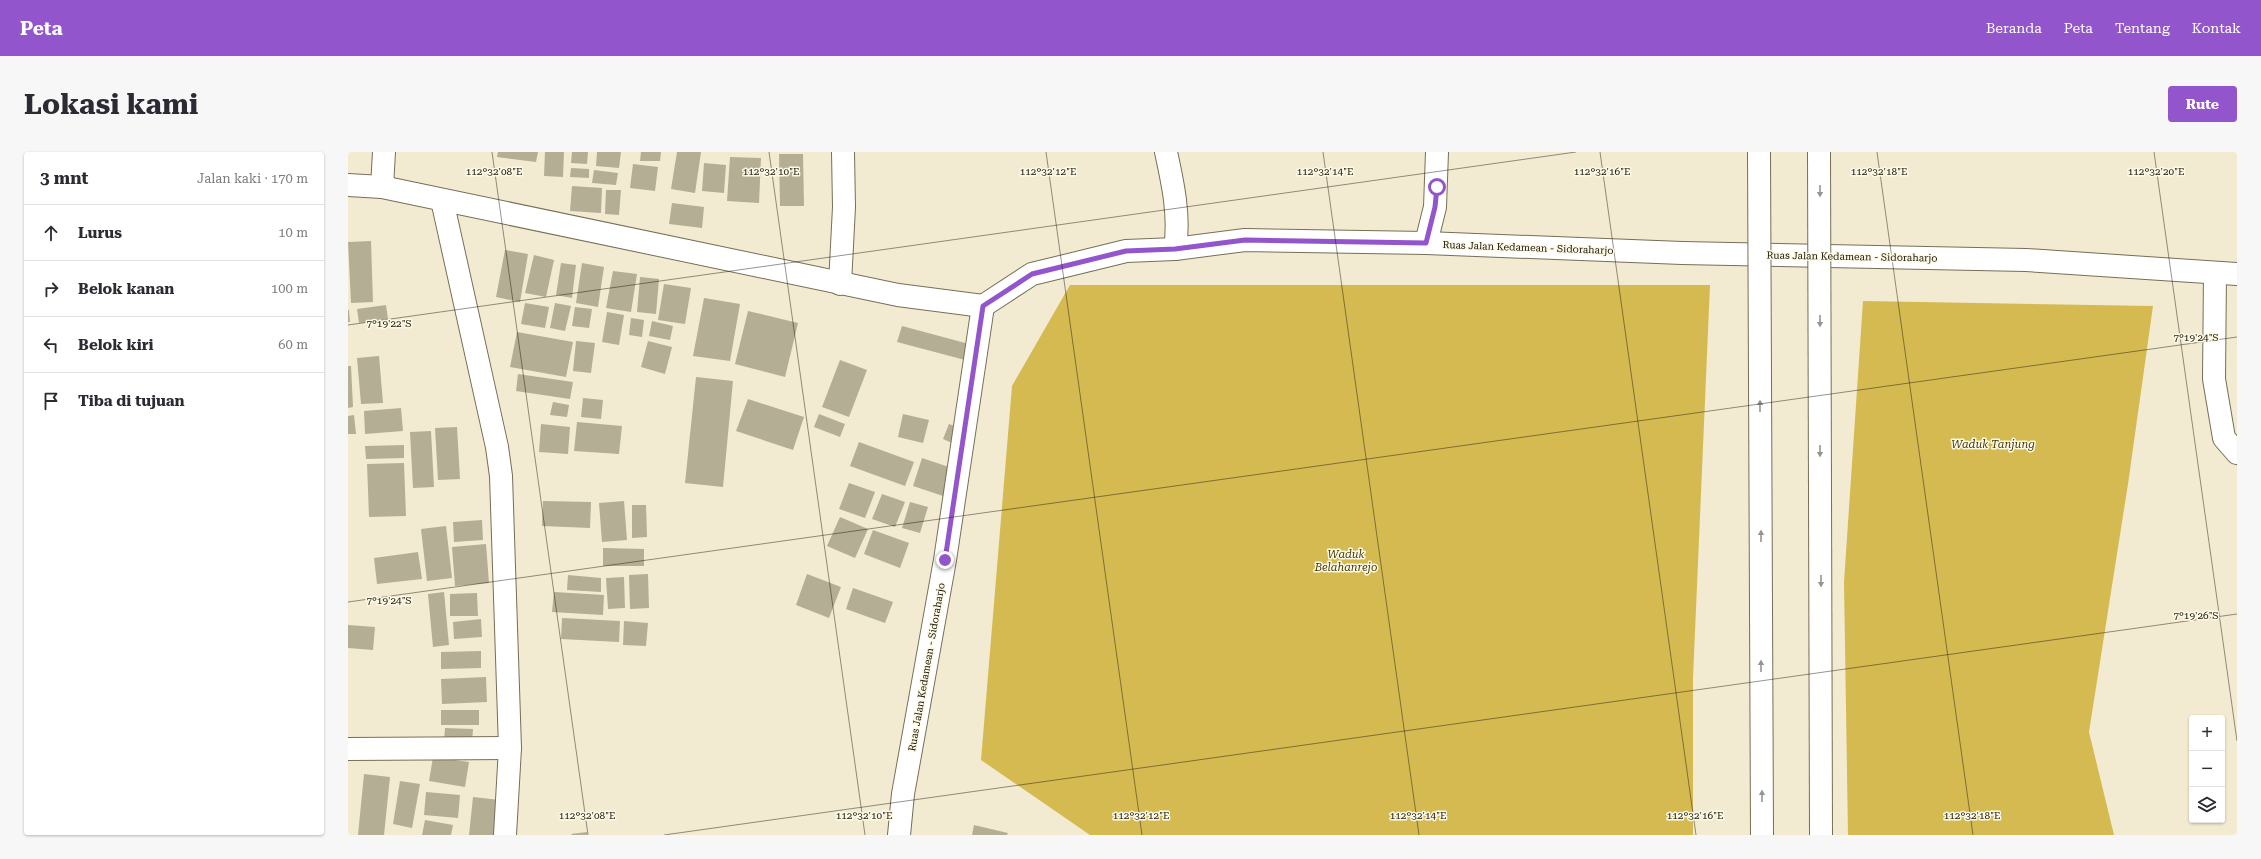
<!DOCTYPE html>
<html lang="id">
<meta charset="utf-8">
<style>
:root{--surface:#fff;--page:#f7f7f7;--text:#2b2b33;--muted:#7c7c81;--line:#e1e1e2;--accent:#9255cc}
body{margin:0;font-family:"Roboto Serif",serif;background:var(--page);color:var(--text)}
.controls{position:absolute;right:12px;bottom:12px;display:grid;overflow:hidden;border-radius:4px;box-shadow:0 1px 3px #0004}
.controls button{width:36px;height:36px;display:grid;place-items:center;padding:0;border:0;border-bottom:1px solid var(--line);background:var(--surface);color:var(--text);font:20px sans-serif}
.stop{position:absolute;width:12px;height:12px;margin:-9px;border:3px solid #9255cc;border-radius:50%;background:#fff}
.stop.end{background:#9255cc;border-color:#fff;box-shadow:0 1px 4px #0008}
.list{margin:0;padding:0;list-style:none}
h2{display:flex;justify-content:space-between;align-items:center;height:52px;margin:0;padding:0 16px;font-size:17px}
h2 small{font-size:13px;font-weight:400;color:var(--muted)}
.list li{display:grid;grid-template-columns:26px 1fr auto;gap:12px;align-items:center;box-sizing:border-box;height:56px;padding:0 16px;border-top:1px solid var(--line)}
.list b{display:block;font-size:15px;white-space:nowrap}
.list em{font-size:13px;font-style:normal;color:var(--muted)}
.icon{flex:none;width:22px;height:22px;fill:none;stroke:currentColor;stroke-width:2;stroke-linecap:round;stroke-linejoin:round}
.map{position:relative;flex:none;width:1889px;height:683px;overflow:hidden;border-radius:4px}
header{display:flex;align-items:center;gap:24px;box-sizing:border-box;height:56px;padding:0 20px;background:var(--accent);color:#fff}
header strong{font-size:19px}
nav{display:flex;gap:22px;margin-inline-start:auto;font-size:14px}
.intro{display:flex;align-items:center;justify-content:space-between;box-sizing:border-box;height:96px;padding:0 24px}
h1{margin:0;font-size:28px}
.button{padding:10px 18px;border-radius:4px;background:var(--accent);color:#fff;font-size:14px;font-weight:700}
main{display:flex;gap:24px;padding:0 24px}
aside{flex:1;background:var(--surface);border-radius:4px;box-shadow:0 1px 3px #0004}
.map>svg:first-child{display:block}
.forest{fill:#d5ba51}
.building{fill:#b4ae95}
.lines{fill:none;stroke-linecap:round;stroke-linejoin:round}
.minor-casing{stroke:#756f58;stroke-width:24}
.major-casing{stroke:#756f58;stroke-width:24}
.minor{stroke:#fff;stroke-width:22}
.major{stroke:#fff;stroke-width:22}
.highway-bridge-casing{stroke:#756f58;stroke-width:24;stroke-linecap:butt}
.highway-bridge{stroke:#fff;stroke-width:22}
.oneway{fill:#979591}
.route{stroke:#9255cc;stroke-width:5}
.ticks{fill:none;stroke:#17140b;stroke-width:1;stroke-opacity:0.45}
.labels{text-anchor:middle;stroke-width:3;stroke-linejoin:round;paint-order:stroke}
.street-label{font-size:10px;fill:#17140b;stroke:#fef9e4}
.water-label{font-size:11px;font-style:italic;fill:#43380b;stroke:#fef9e4}
.ticks-label{font-size:10px;text-anchor:middle;fill:#17140b;stroke:#fef9e4;stroke-width:3;stroke-linejoin:round;paint-order:stroke}
</style>
<header>
<strong>Peta</strong>
<nav><a>Beranda</a><a>Peta</a><a>Tentang</a><a>Kontak</a></nav>
</header>
<div class="intro"><h1>Lokasi kami</h1><a class="button">Rute</a></div>
<main>
<aside>
<h2>3 mnt<small>Jalan kaki · 170 m</small></h2>
<ul class="list">
<li><svg class="icon" aria-label="ahead" viewBox="0 0 24 24"><path d="M12 20V5M6 11l6-6 6 6"/></svg><div><b>Lurus</b></div><em>10 m</em></li>
<li><svg class="icon" aria-label="right" viewBox="0 0 24 24"><path d="M7 20v-9h11M14 6l5 5-5 5"/></svg><div><b>Belok kanan</b></div><em>100 m</em></li>
<li><svg class="icon" aria-label="left" viewBox="0 0 24 24"><path d="M17 20v-9H6M10 6l-5 5 5 5"/></svg><div><b>Belok kiri</b></div><em>60 m</em></li>
<li><svg class="icon" aria-label="arrive" viewBox="0 0 24 24"><path d="M6 21V4h12l-3 4 3 4H6"/></svg><div><b>Tiba di tujuan</b></div></li>
</ul>
</aside>
<div class="map">
<svg width="1889" height="683" viewBox="0 0 1889 683">
<rect width="100%" height="100%" fill="#f2ebd1"/>
<!-- forest -->
<g class="forest">
<path d="M722,133H1362L1345,526V683H742L633,608L664,234Z"/>
<path d="M1515,149L1805,154L1780,332L1741,580L1766,683H1500L1496,430Z"/>
</g>
<!-- building -->
<g class="building">
<path d="M150,0H190L188,10L149,5Z"/>
<path d="M197,0H216L215,25L196,24Z"/>
<path d="M224,0H240L239,12L223,11Z"/>
<path d="M249,0H273L271,16L248,14Z"/>
<path d="M293,0H313L312,9H292Z"/>
<path d="M329,0H353L347,41L323,37Z"/>
<path d="M431,2H455L456,54H432Z"/>
<path d="M382,5L413,6L411,51L379,49Z"/>
<path d="M356,11L378,13L376,41L354,39Z"/>
<path d="M285,12L310,15L307,39L282,36Z"/>
<path d="M223,16L241,17V26L222,25Z"/>
<path d="M246,18L270,21L268,33L244,31Z"/>
<path d="M224,34L254,36L253,61L222,59Z"/>
<path d="M258,38H273L271,63L257,62Z"/>
<path d="M324,51L356,55L354,76L321,72Z"/>
<path d="M23,89L25,150L3,151L0,90Z"/>
<path d="M157,98L180,102L172,150L148,145Z"/>
<path d="M186,103L206,108L198,145L177,141Z"/>
<path d="M213,111L228,113L224,146L208,143Z"/>
<path d="M234,111L256,115L250,155L228,151Z"/>
<path d="M265,119L289,122L283,160L258,156Z"/>
<path d="M292,125L311,127L308,162L289,160Z"/>
<path d="M316,132L343,136L337,172L310,168Z"/>
<path d="M356,146L392,152L382,209L345,204Z"/>
<path d="M177,151L201,155L197,176L173,172Z"/>
<path d="M207,151L223,154L217,179L202,176Z"/>
<path d="M38,153L40,167L11,171L9,157Z"/>
<path d="M227,155L244,157L241,176L224,174Z"/>
<path d="M0,158H1L2,170H0Z"/>
<path d="M400,159L450,171L437,225L387,212Z"/>
<path d="M259,160L276,163L271,193L254,190Z"/>
<path d="M283,166L296,168L294,185L281,183Z"/>
<path d="M304,169L325,174L322,188L301,184Z"/>
<path d="M554,174L621,192L617,208L549,190Z"/>
<path d="M169,180L225,190L218,225L162,215Z"/>
<path d="M228,189L247,191L243,221L225,219Z"/>
<path d="M300,189L324,195L317,222L293,215Z"/>
<path d="M31,204L35,251L13,252L9,206Z"/>
<path d="M492,208L519,218L501,265L474,255Z"/>
<path d="M0,214H3L5,255L0,256Z"/>
<path d="M170,222L225,230L222,247L168,239Z"/>
<path d="M348,225L385,229L375,335L337,331Z"/>
<path d="M235,246L255,248L253,267L233,265Z"/>
<path d="M400,247L456,265L445,298L388,279Z"/>
<path d="M205,250L221,253L219,265L202,263Z"/>
<path d="M53,256L55,279L17,282L16,259Z"/>
<path d="M471,262L497,272L492,285L466,275Z"/>
<path d="M555,262L581,268L575,291L550,285Z"/>
<path d="M6,263L8,282H0V264Z"/>
<path d="M229,270L274,274L271,302L226,299Z"/>
<path d="M193,272L222,275L220,302L191,300Z"/>
<path d="M601,272L612,276L606,292L595,287Z"/>
<path d="M109,275L112,327L90,328L87,276Z"/>
<path d="M83,279L86,335L65,336L62,280Z"/>
<path d="M511,290L566,310L557,334L502,314Z"/>
<path d="M56,293V306L18,307L17,294Z"/>
<path d="M574,306L604,316L595,344L565,334Z"/>
<path d="M56,311L58,364L21,365L19,312Z"/>
<path d="M501,331L527,340L517,366L491,357Z"/>
<path d="M534,342L557,350L547,375L524,367Z"/>
<path d="M195,349L243,350L242,376L194,374Z"/>
<path d="M276,349L279,388L254,390L251,351Z"/>
<path d="M562,350L580,355L572,381L554,376Z"/>
<path d="M284,353H298L299,385L284,386Z"/>
<path d="M492,365L520,377L507,406L479,394Z"/>
<path d="M134,368L135,388L106,390L105,370Z"/>
<path d="M98,374L104,426L79,429L73,377Z"/>
<path d="M525,378L561,391L552,416L516,402Z"/>
<path d="M138,392L141,431L107,434L104,395Z"/>
<path d="M255,396L296,397V414H255Z"/>
<path d="M70,400L74,427L29,432L26,406Z"/>
<path d="M300,422L301,456L282,457L281,423Z"/>
<path d="M459,422L493,435L481,466L448,453Z"/>
<path d="M220,423L253,426V440L219,438Z"/>
<path d="M276,425L277,456L260,457L258,426Z"/>
<path d="M505,436L545,450L537,471L498,457Z"/>
<path d="M96,440L101,493L85,495L80,442Z"/>
<path d="M206,440L256,443L255,463L204,460Z"/>
<path d="M129,441L130,464H102V442Z"/>
<path d="M214,466L272,469L271,490L213,487Z"/>
<path d="M133,467L134,485L106,487L105,470Z"/>
<path d="M276,469L300,471L298,494L275,493Z"/>
<path d="M0,473L27,475L25,498L0,496Z"/>
<path d="M133,499V516L93,517V500Z"/>
<path d="M138,525L139,550L94,552L93,527Z"/>
<rect x="93" y="558" width="38" height="15"/>
<path d="M97,576L125,577L124,591L96,590Z"/>
<path d="M85,605L121,610L117,635L81,629Z"/>
<path d="M16,622L42,625L36,683H10Z"/>
<path d="M52,629L72,632L64,676L45,672Z"/>
<path d="M78,640L112,643L110,666L76,663Z"/>
<path d="M125,645L152,648L149,683H121Z"/>
<path d="M77,668L105,673L103,683H74Z"/>
<path d="M626,673L660,681L659,683H624Z"/>
<path d="M239,680V683H224L223,682Z"/>
</g>
<g class="lines">
<defs>
<g id="minor">
<path d="M818,0C825,32 832,64 827,97"/>
<path d="M0,33L34,35L550,143L635,154"/>
<path d="M34,35L36,0"/>
<path d="M94,48L149,295L153,324L162,596L157,683"/>
<path d="M1078,91L1087,55L1089,0"/>
<path d="M1867,121L1866,227L1876,286L1889,301"/>
<path d="M492,132L496,55L495,0"/>
<path d="M0,597L162,596"/>
</g>
<path id="major" d="M551,683L555,642L597,408L635,154L684,122L778,99L827,97L897,88L1078,91L1334,101L1678,108L1889,122"/>
</defs>
<!-- minor casing -->
<use href="#minor" class="minor-casing"/>
<!-- major casing -->
<use href="#major" class="major-casing"/>
<!-- minor -->
<use href="#minor" class="minor"/>
<!-- major -->
<use href="#major" class="major"/>
<defs>
<g id="highway-bridge">
<path d="M1411,0L1414,683"/>
<path d="M1471,0L1473,683"/>
</g>
</defs>
<!-- highway-bridge casing -->
<use href="#highway-bridge" class="highway-bridge-casing"/>
<!-- highway-bridge -->
<use href="#highway-bridge" class="highway-bridge"/>
</g>
<!-- one-way arrows -->
<defs><path id="oneway-solid" d="M-6-.8H1V-3.2L6.5 0L1 3.2V.8H-6Z"/></defs>
<g class="oneway">
<use href="#oneway-solid" transform="translate(1472 39) rotate(90)"/>
<use href="#oneway-solid" transform="translate(1472 169) rotate(90)"/>
<use href="#oneway-solid" transform="translate(1412 254) rotate(-90)"/>
<use href="#oneway-solid" transform="translate(1472 299) rotate(90)"/>
<use href="#oneway-solid" transform="translate(1413 384) rotate(-90)"/>
<use href="#oneway-solid" transform="translate(1473 429) rotate(90)"/>
<use href="#oneway-solid" transform="translate(1413 514) rotate(-90)"/>
<use href="#oneway-solid" transform="translate(1414 644) rotate(-90)"/>
</g>
<g class="lines">
<!-- route -->
<path class="route" d="M597,408L635,154L684,122L778,99L827,97L897,88L1078,91L1087,55L1089,35"/>
</g>
<!-- ticks -->
<path class="ticks" d="M144,0L240,683M421,0L517,683M698,0L794,683M975,0L1071,683M1252,0L1348,683M1529,0L1625,683M1806,0L1889,589M0,173L1228,0M0,450L1889,185M316,683L1889,462"/>
<g class="labels">
<!-- street labels -->
<g class="street-label">
<text transform="translate(1180 95) rotate(2)" y="4">Ruas Jalan Kedamean - Sidoraharjo</text>
<text transform="translate(1504 104) rotate(1)" y="4">Ruas Jalan Kedamean - Sidoraharjo</text>
<text transform="translate(578 515) rotate(-80)" y="4">Ruas Jalan Kedamean - Sidoraharjo</text>
</g>
<!-- water labels -->
<g class="water-label">
<text x="1645" y="296">Waduk Tanjung</text>
<text x="998" y="406">Waduk<tspan x="998" dy="13">Belahanrejo</tspan></text>
</g>
</g>
<g class="ticks-label">
<text x="146" y="23">112°32'08"E</text>
<text x="423" y="23">112°32'10"E</text>
<text x="700" y="23">112°32'12"E</text>
<text x="977" y="23">112°32'14"E</text>
<text x="1254" y="23">112°32'16"E</text>
<text x="1531" y="23">112°32'18"E</text>
<text x="1808" y="23">112°32'20"E</text>
<text x="41" y="175">7°19'22"S</text>
<text x="1848" y="189">7°19'24"S</text>
<text x="41" y="452">7°19'24"S</text>
<text x="1848" y="467">7°19'26"S</text>
<text x="239" y="667">112°32'08"E</text>
<text x="516" y="667">112°32'10"E</text>
<text x="793" y="667">112°32'12"E</text>
<text x="1070" y="667">112°32'14"E</text>
<text x="1347" y="667">112°32'16"E</text>
<text x="1624" y="667">112°32'18"E</text>
</g>
</svg>
<div class="controls">
<button>+</button>
<button>−</button>
<button><svg class="icon" aria-label="layers" viewBox="0 0 24 24"><path d="M12 4l9 5-9 5-9-5zM3 14l9 5 9-5"/></svg></button>
</div>
<div class="stop" style="left:1089px;top:35px"></div>
<div class="stop end" style="left:597px;top:408px"></div>
</div>
</main>
